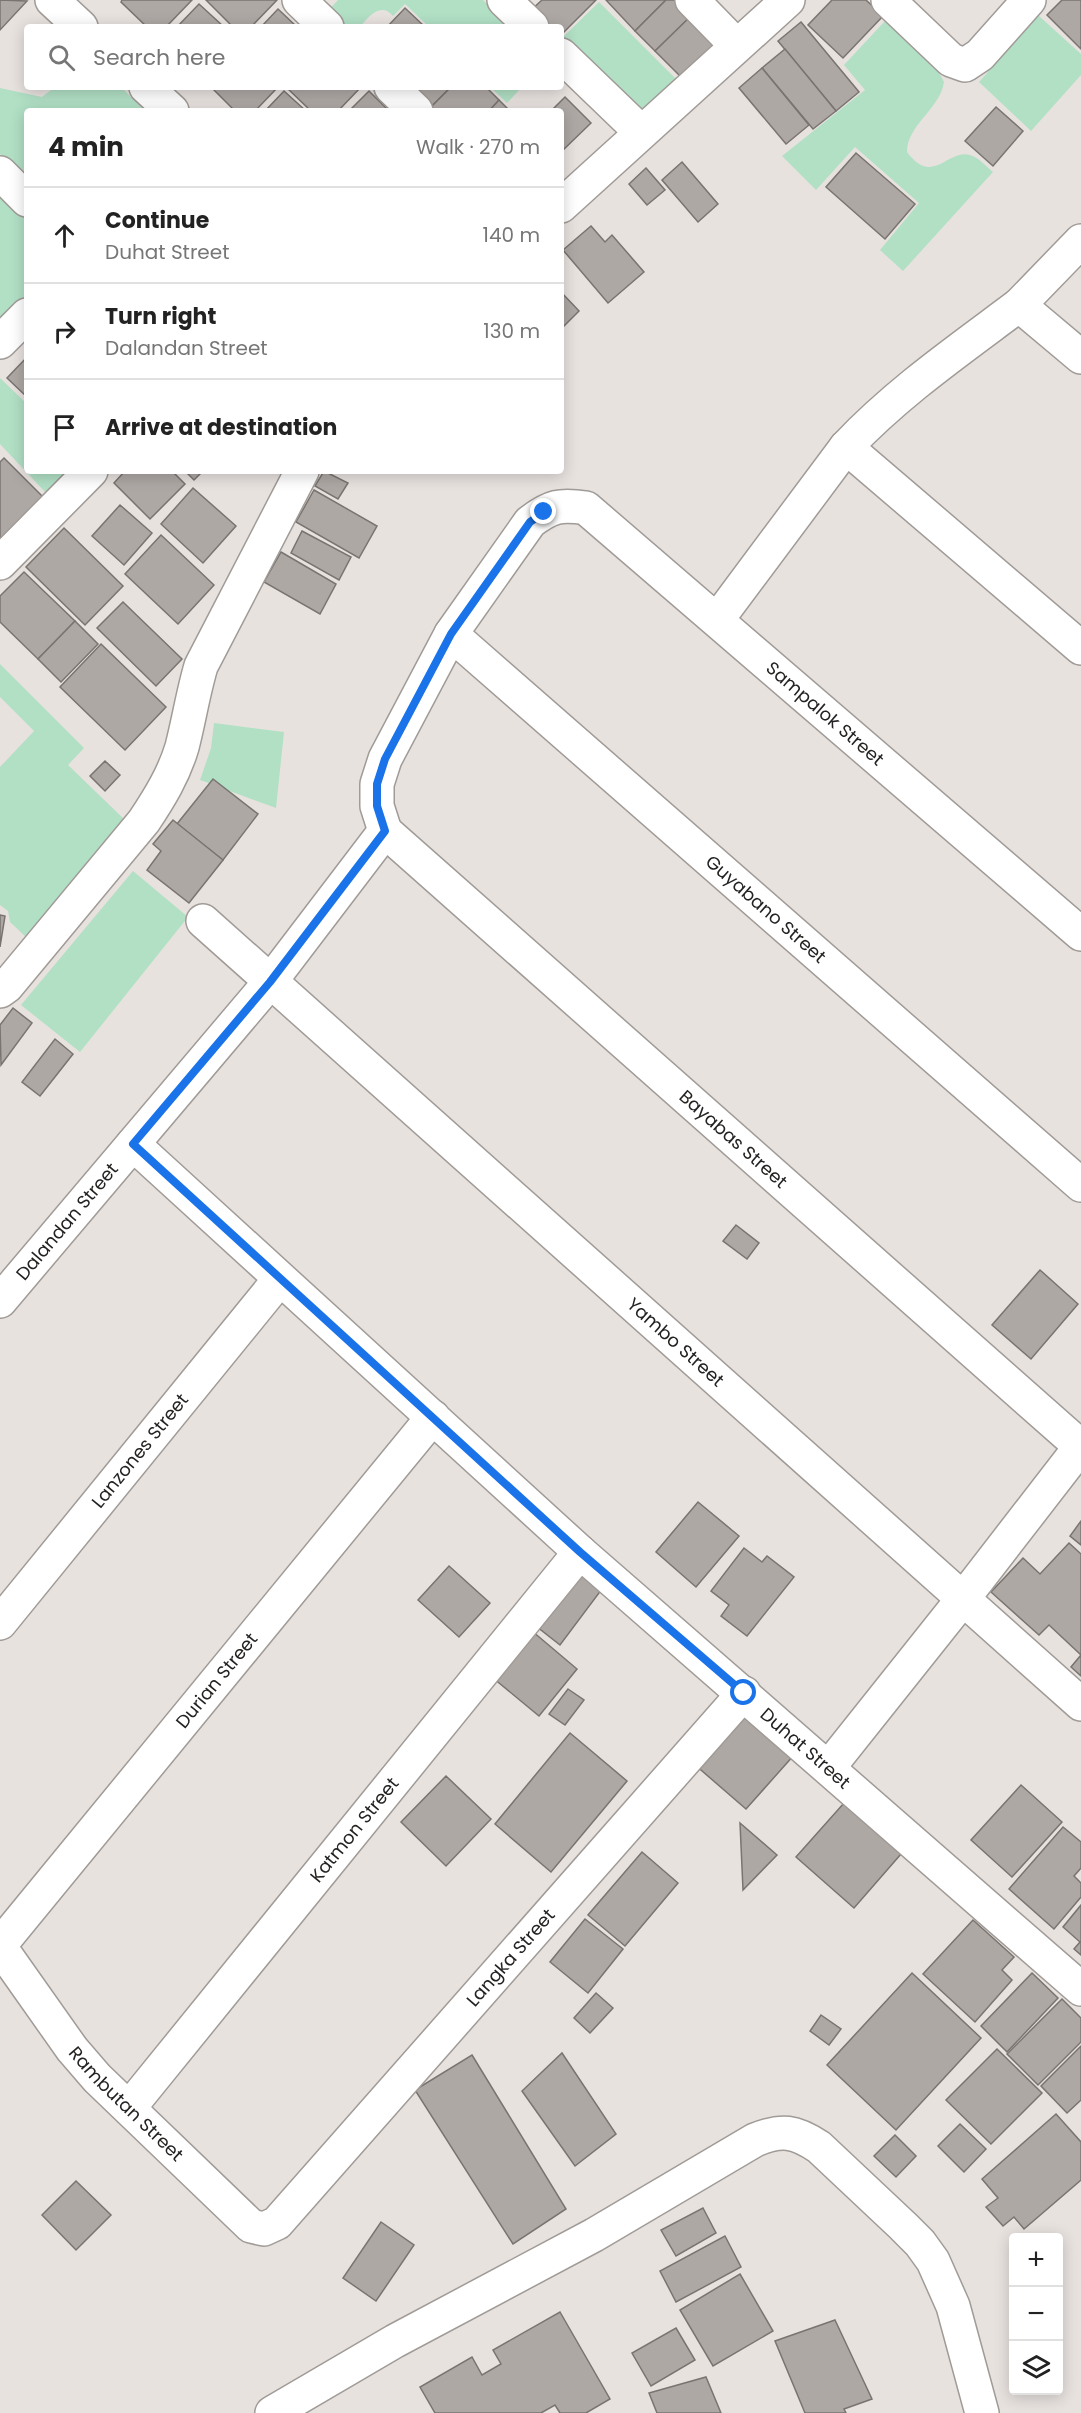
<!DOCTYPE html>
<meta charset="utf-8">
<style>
:root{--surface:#fff;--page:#f2f2f2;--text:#222;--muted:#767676;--line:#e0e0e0}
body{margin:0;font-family:Poppins,sans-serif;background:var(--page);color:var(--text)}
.controls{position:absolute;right:18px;bottom:18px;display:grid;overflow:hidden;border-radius:6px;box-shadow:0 3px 15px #0003}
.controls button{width:54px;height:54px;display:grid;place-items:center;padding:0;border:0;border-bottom:2px solid var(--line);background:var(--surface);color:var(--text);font:30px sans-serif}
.stop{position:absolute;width:18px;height:18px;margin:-14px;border:4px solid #1a73e8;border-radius:50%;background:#fff}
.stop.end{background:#1a73e8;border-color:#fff;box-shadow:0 2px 6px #0008}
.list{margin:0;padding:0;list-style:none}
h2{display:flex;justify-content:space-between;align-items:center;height:78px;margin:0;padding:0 24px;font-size:26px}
h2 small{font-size:20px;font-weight:400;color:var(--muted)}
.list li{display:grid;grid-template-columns:39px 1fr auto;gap:18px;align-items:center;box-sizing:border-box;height:96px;padding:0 24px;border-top:2px solid var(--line)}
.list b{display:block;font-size:22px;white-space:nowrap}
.list p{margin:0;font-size:20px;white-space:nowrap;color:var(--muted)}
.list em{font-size:20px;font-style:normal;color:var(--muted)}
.icon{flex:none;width:33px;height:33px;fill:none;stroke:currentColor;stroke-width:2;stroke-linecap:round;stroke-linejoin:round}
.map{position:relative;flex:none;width:1081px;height:2413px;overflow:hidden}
.search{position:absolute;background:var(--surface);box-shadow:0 3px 15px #0003;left:24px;top:24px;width:540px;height:66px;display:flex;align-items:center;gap:15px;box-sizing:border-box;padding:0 21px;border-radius:6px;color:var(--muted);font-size:22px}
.panel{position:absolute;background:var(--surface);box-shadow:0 3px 15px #0003;left:24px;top:108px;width:540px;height:366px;border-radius:6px}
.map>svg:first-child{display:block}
.green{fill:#b1e0c5}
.building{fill:#aea8a5;stroke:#797470;stroke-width:1.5}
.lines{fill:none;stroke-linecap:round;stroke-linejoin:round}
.minor-casing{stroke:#a09b97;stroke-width:36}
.minor{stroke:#fff;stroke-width:33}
.route{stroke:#1a73e8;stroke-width:8}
.labels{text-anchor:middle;stroke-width:6;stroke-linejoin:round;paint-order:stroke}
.street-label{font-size:18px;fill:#252321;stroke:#fff}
</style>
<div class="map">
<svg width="1081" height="2413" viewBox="0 0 1081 2413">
<rect width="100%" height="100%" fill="#e8e2df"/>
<!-- green -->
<g class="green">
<path d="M338,0H483L511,27H429L405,4L393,16C381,2 369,16 360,27H337L324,15Z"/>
<path d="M599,2L677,80L644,112L561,39Z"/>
<path d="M1038,15L1081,54V75L1031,131L979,82Z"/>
<path d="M885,21L935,65L944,82C940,109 907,125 907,152C933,187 947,149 970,155C979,158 986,166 993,172L903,271L880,250L919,203L855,147L816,190L782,156L865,90L844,65Z"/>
<path d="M55,87H121L145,111H27V181L0,154V88L42,97Z"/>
<path d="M490,87H522L507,103Z"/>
<path d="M0,188L27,213V296L0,324Z"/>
<path d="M0,378L27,404L25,438L27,471H59L64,476L47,494L0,444Z"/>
<path d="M0,664L84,748L68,765L126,821L28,939L10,922L8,911L0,905V767L34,731L0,697Z"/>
<path d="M214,723L284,732L276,808L227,790L213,779L209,783L200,780L211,748Z"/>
<path d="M133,871L188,917L80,1052L21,1005Z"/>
</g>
<!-- building -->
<g class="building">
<path d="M0,0L27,1L0,30Z"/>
<path d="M122,0H192L166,27H147L121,2Z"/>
<path d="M206,0H277L251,27H233Z"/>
<path d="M542,0H596L561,35V27H545L530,11Z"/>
<path d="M606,0H666L635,31Z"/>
<path d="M666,0H677L692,15L655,51L635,31Z"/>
<path d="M832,0H866L883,16L843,58L808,25Z"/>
<path d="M1062,0H1081V49L1047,15Z"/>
<path d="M199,4L224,27H177Z"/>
<path d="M405,8L425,27H387Z"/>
<path d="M278,9L297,27H261Z"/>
<path d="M692,15L720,43L683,79L655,51Z"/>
<path d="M801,22L859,92L836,111L778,41Z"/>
<path d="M785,49L836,111L813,129L762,68Z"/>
<path d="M762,68L809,125L786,144L739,88Z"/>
<path d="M211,87H278L255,111H235Z"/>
<path d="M361,87L338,111H311L287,88Z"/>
<path d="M411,87H451L431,107Z"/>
<path d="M451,87H486L499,100L489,111H436L431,107Z"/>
<path d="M284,91L306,111H265Z"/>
<path d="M369,91L389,111H349Z"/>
<path d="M565,97L591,123L561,152V111H551Z"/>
<path d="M499,100L510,111H489Z"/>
<path d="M996,107L1023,131L993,166L965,141Z"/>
<path d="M856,153L915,204L885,239L826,187Z"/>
<path d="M682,162L718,204L698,222L662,180Z"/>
<path d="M646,168L665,190L647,205L629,184Z"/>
<path d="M591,226L605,242L612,235L644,272L608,303L563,250Z"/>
<path d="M561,292L579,311L561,329Z"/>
<path d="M27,357V397L7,378Z"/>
<path d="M4,458L45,499L0,544V462Z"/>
<path d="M125,471H172L185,484L150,519L114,483Z"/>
<path d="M185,471H203L194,480Z"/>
<path d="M324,471L348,483L338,499L315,486Z"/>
<path d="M193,488L236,526L203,563L161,524Z"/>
<path d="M314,490L377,526L359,558L296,522Z"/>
<path d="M120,505L152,533L124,565L92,536Z"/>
<path d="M64,528L123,586L85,625L26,567Z"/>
<path d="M302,531L351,557L339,580L291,553Z"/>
<path d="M161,535L214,585L178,624L125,574Z"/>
<path d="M281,552L336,584L320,614L264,582Z"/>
<path d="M24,572L75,621L38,659L0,622V596Z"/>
<path d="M123,602L182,659L156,686L97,628Z"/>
<path d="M75,621L98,644L61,682L38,659Z"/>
<path d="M101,644L166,707L125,750L60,687Z"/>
<path d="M105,761L120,775L105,791L90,776Z"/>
<path d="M213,779L258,814L223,860L177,824Z"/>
<path d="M173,820L223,860L189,903L147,870L161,851L153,844Z"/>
<path d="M0,915L5,916L0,947Z"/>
<path d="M13,1008L32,1023L1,1065L0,1025Z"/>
<path d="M55,1039L73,1054L40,1096L22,1082Z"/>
<path d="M736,1225L759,1243L747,1259L723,1241Z"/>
<path d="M1040,1270L1078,1304L1031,1359L992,1325Z"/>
<path d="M698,1502L739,1536L696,1587L656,1552Z"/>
<path d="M1081,1521V1545L1070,1536Z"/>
<path d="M1069,1543L1081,1554V1655L1049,1625L1039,1635L991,1592L1023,1558L1040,1574Z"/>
<path d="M744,1548L762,1562L767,1556L794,1577L747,1636L721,1616L729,1605L711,1591Z"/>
<path d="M449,1566L490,1603L459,1637L418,1600Z"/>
<path d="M577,1570L602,1589L560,1645L536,1626Z"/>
<path d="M532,1631L577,1669L539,1716L493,1678Z"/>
<path d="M1081,1655V1676L1071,1667Z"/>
<path d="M568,1689L584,1700L565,1725L549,1714Z"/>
<path d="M742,1710L794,1755L746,1809L694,1764Z"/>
<path d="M570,1733L627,1781L551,1872L495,1824Z"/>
<path d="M446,1776L491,1819L446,1866L401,1822Z"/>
<path d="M1021,1785L1062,1822L1012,1877L971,1840Z"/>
<path d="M844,1803L901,1854L854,1908L796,1857Z"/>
<path d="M740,1823L777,1855L743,1890Z"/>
<path d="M1063,1827L1081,1842V1868L1074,1876L1081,1883V1897L1054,1929L1009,1889Z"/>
<path d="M642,1852L678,1883L625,1946L588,1915Z"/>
<path d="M1081,1905V1955L1074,1949L1080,1942L1063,1927Z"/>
<path d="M585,1919L623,1949L588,1993L550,1962Z"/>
<path d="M973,1920L1014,1957L1002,1970L1012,1980L975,2022L923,1974Z"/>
<path d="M912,1973L981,2038L896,2130L827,2065Z"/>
<path d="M1032,1973L1058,1998L1007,2052L981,2026Z"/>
<path d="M596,1993L613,2008L590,2033L574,2018Z"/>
<path d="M1062,1999L1081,2018V2042L1038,2085L1007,2054Z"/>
<path d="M821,2015L841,2029L829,2045L810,2031Z"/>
<path d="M1081,2046V2100L1067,2113L1041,2086Z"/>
<path d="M997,2049L1042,2093L991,2144L946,2100Z"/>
<path d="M562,2053L616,2134L575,2166L522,2091Z"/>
<path d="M472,2055L566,2209L513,2244L415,2090Z"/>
<path d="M1056,2114L1081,2142V2180L1024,2229L1014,2217L1003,2226L986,2207L998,2198L982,2179Z"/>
<path d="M960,2124L986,2149L964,2172L938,2146Z"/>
<path d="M895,2135L916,2156L896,2177L874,2156Z"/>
<path d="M76,2181L111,2215L76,2250L42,2215Z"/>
<path d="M703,2208L716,2233L676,2256L661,2230Z"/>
<path d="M381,2222L414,2245L376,2301L343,2278Z"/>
<path d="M725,2236L741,2267L676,2302L660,2271Z"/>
<path d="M740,2274L773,2331L713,2366L680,2310Z"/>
<path d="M560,2312L610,2399L586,2413H560L555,2405L541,2413H435L420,2387L472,2357L482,2375L501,2364L493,2350Z"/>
<path d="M835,2320L872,2399L844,2409L846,2413H805L775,2341Z"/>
<path d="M676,2328L695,2360L651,2386L632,2353Z"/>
<path d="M706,2377L721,2413H657L649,2393Z"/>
</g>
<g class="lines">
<defs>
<g id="minor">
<path d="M52,0L81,27"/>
<path d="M299,0L327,27"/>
<path d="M504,0L532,27"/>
<path d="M692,0L736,45"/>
<path d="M888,0L951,60L965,65L980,55L1029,0"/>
<path d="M561,55L641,132"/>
<path d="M146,87L172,111"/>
<path d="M391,87L416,111"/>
<path d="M0,173L27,200"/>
<path d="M561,206L788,0"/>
<path d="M1019,305L1081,241"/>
<path d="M0,342L27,315"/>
<path d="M846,447C898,392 959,350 1019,305L1081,357"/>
<path d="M0,563L91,471"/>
<path d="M717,620L846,447L1081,648"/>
<path id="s1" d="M451,634L1081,1185"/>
<path id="s2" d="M385,831L1080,1446"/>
<path id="s3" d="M203,921L1081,1704"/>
<path d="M0,991L7,986L144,821C160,797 174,774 182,747C189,720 193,693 201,666L302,471"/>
<path id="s4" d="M133,1144L580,1552L1081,1989"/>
<path id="s5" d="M0,1301L270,982L385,831L377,806V784L385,759L451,634L530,522C551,506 560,504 586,508L1081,934"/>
<path id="s6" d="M0,1623L279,1280"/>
<path d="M829,1767L962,1600L1081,1446"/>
<path id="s7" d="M0,1945L433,1417"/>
<path id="s8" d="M0,1947L72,2049L97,2078L251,2226L264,2229L277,2223L744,1693"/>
<path id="s9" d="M129,2108L580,1552"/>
<path d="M272,2413L395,2341L594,2235L755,2140C782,2129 795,2131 819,2147L903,2226L920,2243L933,2261L953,2306L982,2413"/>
</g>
</defs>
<!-- minor casing -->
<use href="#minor" class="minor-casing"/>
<!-- minor -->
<use href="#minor" class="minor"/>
</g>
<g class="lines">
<!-- route -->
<path class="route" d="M544,512L530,522L451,634L385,759L377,784V806L385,831L270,982L133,1144L580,1552L744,1693"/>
</g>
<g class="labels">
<!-- street labels -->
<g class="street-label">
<text dy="6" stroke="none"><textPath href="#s5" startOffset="1336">Sampalok Street</textPath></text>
<text dy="6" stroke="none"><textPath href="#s1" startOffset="418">Guyabano Street</textPath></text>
<text dy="6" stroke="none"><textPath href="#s2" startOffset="465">Bayabas Street</textPath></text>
<text dy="6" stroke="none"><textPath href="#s5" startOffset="104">Dalandan Street</textPath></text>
<text dy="6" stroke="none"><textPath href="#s3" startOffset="633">Yambo Street</textPath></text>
<text dy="6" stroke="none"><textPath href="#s6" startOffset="222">Lanzones Street</textPath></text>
<text dy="6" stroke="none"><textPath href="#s7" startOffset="342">Durian Street</textPath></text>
<text dy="6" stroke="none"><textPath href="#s4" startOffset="904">Duhat Street</textPath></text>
<text dy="6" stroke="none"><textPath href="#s9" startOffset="358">Katmon Street</textPath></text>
<text dy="6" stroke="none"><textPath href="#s8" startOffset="758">Langka Street</textPath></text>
<text dy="6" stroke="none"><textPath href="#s8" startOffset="202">Rambutan Street</textPath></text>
</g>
</g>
</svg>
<div class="controls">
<button>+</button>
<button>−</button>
<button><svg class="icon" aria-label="layers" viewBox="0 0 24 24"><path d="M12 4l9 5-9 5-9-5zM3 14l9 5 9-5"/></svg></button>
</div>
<div class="stop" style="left:744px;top:1693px"></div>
<div class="stop end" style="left:544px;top:512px"></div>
<div class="search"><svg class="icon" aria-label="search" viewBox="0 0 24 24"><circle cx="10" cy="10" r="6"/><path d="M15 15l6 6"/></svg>Search here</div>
<section class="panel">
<h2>4 min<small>Walk · 270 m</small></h2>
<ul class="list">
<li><svg class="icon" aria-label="ahead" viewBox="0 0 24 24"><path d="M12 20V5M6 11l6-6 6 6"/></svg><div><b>Continue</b><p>Duhat Street</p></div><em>140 m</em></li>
<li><svg class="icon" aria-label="right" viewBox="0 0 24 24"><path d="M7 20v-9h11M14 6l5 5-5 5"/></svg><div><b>Turn right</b><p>Dalandan Street</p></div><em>130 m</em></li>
<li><svg class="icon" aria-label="arrive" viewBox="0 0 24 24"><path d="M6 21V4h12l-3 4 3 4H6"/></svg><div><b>Arrive at destination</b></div></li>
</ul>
</section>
</div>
